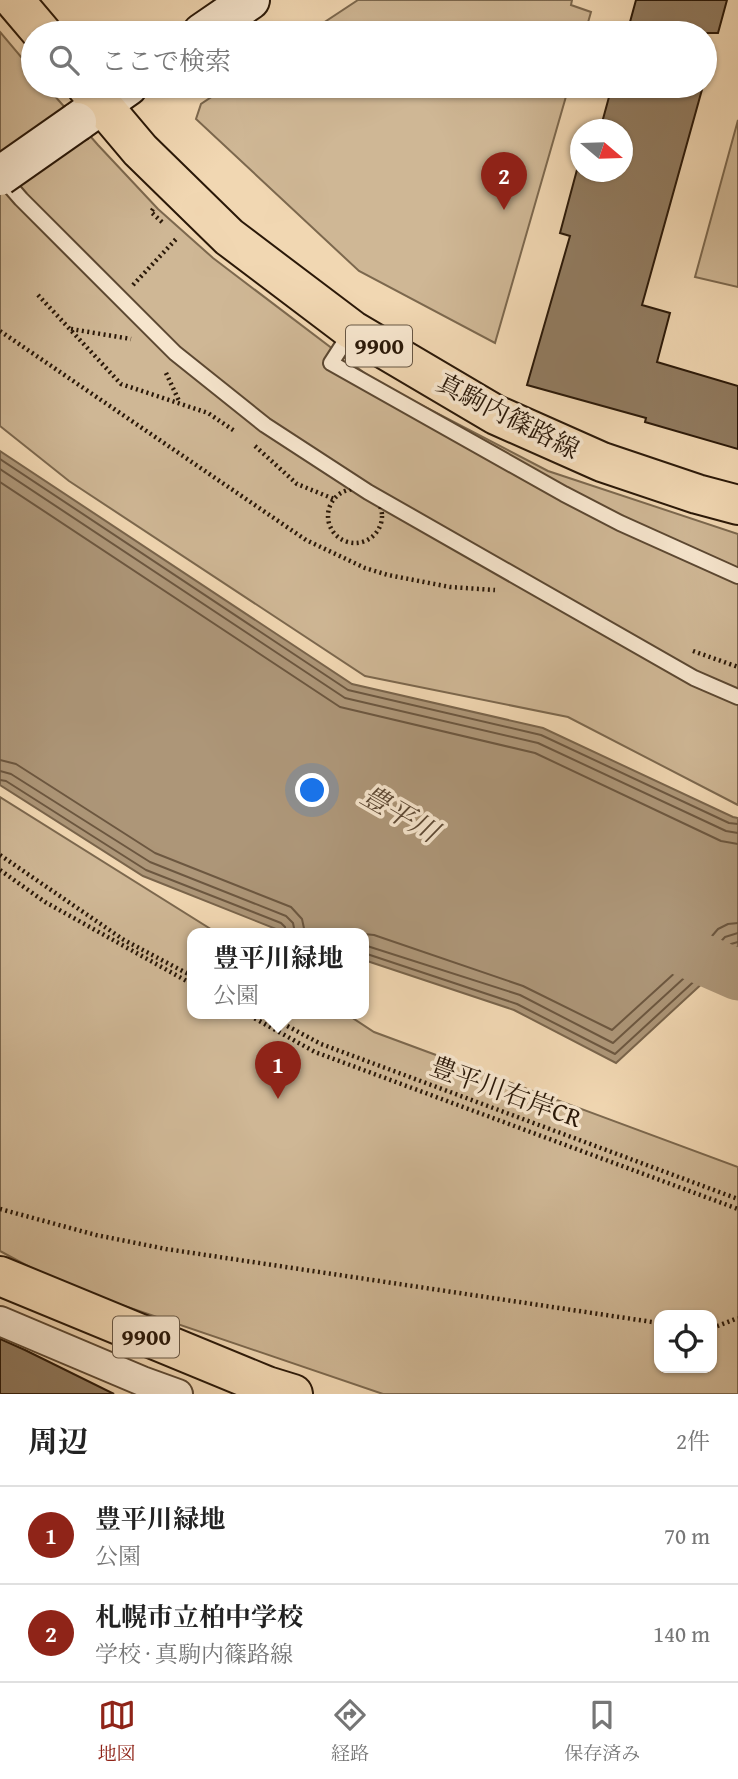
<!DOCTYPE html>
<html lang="ja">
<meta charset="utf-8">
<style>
:root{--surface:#fff;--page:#f6f6f6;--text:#222;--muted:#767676;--line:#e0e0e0;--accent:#8f2418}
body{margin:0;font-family:"Gentium Book Plus","Noto Serif JP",serif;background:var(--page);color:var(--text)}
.controls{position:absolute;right:21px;bottom:21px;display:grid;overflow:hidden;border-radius:14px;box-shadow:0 2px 5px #0004}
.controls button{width:63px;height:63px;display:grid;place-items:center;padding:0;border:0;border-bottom:2px solid var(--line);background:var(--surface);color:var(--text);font:35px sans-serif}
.compass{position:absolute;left:570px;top:119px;width:63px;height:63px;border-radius:50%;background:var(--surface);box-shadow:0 2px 5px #0004;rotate:109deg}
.you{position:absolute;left:313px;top:791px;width:24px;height:24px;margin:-18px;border:5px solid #fff;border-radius:50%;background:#1a73e8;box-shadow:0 0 0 10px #1a73e833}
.badge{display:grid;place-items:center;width:46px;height:46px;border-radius:50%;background:var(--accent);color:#fff;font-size:23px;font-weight:700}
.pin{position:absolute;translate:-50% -58px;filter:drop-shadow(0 2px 4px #0008)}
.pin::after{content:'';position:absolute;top:37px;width:24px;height:21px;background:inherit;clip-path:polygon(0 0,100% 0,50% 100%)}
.popup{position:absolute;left:187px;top:928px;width:182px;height:91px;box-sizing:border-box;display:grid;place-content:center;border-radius:14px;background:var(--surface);filter:drop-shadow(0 2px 5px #0005);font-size:23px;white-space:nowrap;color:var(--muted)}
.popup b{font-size:26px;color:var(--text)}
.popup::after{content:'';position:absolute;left:50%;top:100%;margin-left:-14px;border:14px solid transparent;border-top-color:var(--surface)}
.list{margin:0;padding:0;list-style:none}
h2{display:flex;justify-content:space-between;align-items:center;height:91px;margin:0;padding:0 28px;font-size:30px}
h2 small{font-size:23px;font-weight:400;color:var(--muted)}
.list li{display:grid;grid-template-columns:46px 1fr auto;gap:21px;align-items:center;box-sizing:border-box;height:98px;padding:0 28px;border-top:2px solid var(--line)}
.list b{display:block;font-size:26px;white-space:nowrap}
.list p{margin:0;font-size:23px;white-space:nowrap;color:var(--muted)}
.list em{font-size:23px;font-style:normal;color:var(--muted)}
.icon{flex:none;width:38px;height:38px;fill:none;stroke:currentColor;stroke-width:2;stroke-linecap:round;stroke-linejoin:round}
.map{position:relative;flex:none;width:738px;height:1394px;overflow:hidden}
.search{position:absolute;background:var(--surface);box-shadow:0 2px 5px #0004;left:21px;right:21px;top:21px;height:77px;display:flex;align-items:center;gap:18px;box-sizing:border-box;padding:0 24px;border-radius:38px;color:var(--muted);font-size:26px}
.sheet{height:287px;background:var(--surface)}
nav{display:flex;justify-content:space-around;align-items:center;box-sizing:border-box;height:98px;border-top:2px solid var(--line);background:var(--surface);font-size:19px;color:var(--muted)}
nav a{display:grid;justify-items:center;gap:4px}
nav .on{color:var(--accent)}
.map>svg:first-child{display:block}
.green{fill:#cfb795;stroke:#7c684e;stroke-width:2;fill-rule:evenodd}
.water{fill:#ad9678;stroke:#79644b;stroke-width:2}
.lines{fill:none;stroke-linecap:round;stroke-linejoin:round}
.shore{stroke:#6c5740;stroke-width:2}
.river{stroke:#ad9678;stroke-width:51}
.building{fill:#917b60;stroke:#2a1808;stroke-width:2}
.lane-casing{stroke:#5c4832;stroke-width:18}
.street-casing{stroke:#5c4832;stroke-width:32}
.secondary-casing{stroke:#2a1808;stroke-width:42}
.primary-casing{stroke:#2a1808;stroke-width:42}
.path{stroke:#2a1808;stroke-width:4.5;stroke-dasharray:2 3.5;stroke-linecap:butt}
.lane{stroke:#f6e5cd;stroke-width:14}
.street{stroke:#f6e5cd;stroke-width:28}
.secondary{stroke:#f6e5cd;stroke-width:38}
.primary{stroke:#f1d7b2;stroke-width:38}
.secondary-bridge-casing{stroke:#2a1808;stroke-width:42;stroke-linecap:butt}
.secondary-bridge{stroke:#f6e5cd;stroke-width:38}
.labels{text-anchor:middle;stroke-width:7;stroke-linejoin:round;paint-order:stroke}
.shield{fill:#f6e5cd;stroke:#675643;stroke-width:2}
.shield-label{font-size:24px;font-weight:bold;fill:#2a1808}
.street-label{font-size:26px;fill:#2a1808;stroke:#f6e5cd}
.water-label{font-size:28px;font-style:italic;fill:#5e4a35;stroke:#f6e5cd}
</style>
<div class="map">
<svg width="738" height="1394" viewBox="0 0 738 1394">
<rect width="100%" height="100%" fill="#f1d7b2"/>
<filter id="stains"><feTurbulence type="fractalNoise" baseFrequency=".00286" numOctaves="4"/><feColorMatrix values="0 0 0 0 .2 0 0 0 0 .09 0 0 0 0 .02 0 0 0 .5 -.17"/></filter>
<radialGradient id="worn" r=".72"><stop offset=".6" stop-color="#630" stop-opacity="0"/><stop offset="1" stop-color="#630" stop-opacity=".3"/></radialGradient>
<!-- green -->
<g class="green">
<path d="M358,0H572L571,5L591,12L585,33H308Z"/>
<path d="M0,32L33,71V86H46L98,145L158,209L213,258L375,381L548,471L738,534V805L568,717L365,676L69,481L0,426Z"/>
<path d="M228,86H569L495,343L359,271L196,119L201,104Z"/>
<path d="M738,120V287L695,277Z"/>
<path d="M0,797L217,933H192V1013H345L374,1032L738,1167V1394H383L63,1285L0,1251ZM659,1315H712V1368H659Z"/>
</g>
<!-- water -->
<path class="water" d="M0,451L352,684L543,728L733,817L738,818V946L719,968L616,1063L514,1010L364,960V933H286L143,876L0,785Z"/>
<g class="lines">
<!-- shore -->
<g class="shore">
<path d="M0,459L348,690L541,735L729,823L738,824"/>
<path d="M0,469L345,698L538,743L726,831L738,833"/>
<path d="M0,482L340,707L535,753L721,841L738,844"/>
<path d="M0,760L16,764L155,853L291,907L302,919L305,933"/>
<path d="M0,771L11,774L150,862L286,916L293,923L295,933"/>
<path d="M0,780L6,781L146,870L281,923L285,927L286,933"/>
<path d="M364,934L374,935L523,986L612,1030L700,950L718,929L728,924L738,923"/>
<path d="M364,945L520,995L613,1043L707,957L725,937L738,933"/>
<path d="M364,953L517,1004L615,1054L714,963L731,944L738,942"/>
</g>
<!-- river -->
<path class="river" d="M656,939L738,975"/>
</g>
<!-- building -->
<g class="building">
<path d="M636,0H727L718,33H627Z"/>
<path d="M612,86H703L642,305L670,313L657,362L738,386V449L645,422L646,418L527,385L570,236L560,233L578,166H580V172H622V130H600Z"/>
<path d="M0,1339L25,1350L114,1394H0Z"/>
</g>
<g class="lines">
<defs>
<g id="lane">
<path d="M2,177L21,199L175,353L265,425L368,492L694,678L738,697"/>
<path d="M351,332L331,363L564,494L620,523L738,576"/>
</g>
<path id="street" d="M0,1321L142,1381L178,1394"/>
<g id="secondary">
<path d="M202,33L250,0"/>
<path d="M77,122L128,86"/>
</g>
<g id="primary">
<path d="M14,0L42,33"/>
<path d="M86,86L140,150L229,237L352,330L496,415L602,462L697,494L738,505"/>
<path d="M0,1276L267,1386L293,1394"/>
</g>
</defs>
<!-- lane casing -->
<use href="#lane" class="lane-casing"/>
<!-- street casing -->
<use href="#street" class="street-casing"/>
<!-- secondary casing -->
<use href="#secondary" class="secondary-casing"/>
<!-- primary casing -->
<use href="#primary" class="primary-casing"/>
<!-- path -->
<g class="path">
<path d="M153,209L151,212L163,223"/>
<path d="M133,285L178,237"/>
<path d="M38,295L121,384L208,413L236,432"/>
<path d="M71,329L131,339"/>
<path d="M0,331L306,540L365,568L388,575L450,587L495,590"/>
<path d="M166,373L180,403"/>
<path d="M255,446L297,484L334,499"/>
<circle cx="355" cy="516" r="27"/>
<path d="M693,651L738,667"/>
<path d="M0,855L124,940L192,976"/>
<path d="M0,870L45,902L192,984"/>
<path d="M245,1013L315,1052L738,1209"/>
<path d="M263,1013L321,1044L738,1199"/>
<path d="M0,1209L96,1235L166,1249L659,1323"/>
<path d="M712,1328L738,1318"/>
</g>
<!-- lane -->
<use href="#lane" class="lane"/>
<!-- street -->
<use href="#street" class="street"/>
<!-- secondary -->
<use href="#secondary" class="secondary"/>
<!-- primary -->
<use href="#primary" class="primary"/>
<defs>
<path id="secondary-bridge" d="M0,176L77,122"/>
</defs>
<!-- secondary-bridge casing -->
<use href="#secondary-bridge" class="secondary-bridge-casing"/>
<!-- secondary-bridge -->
<use href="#secondary-bridge" class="secondary-bridge"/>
</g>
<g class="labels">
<!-- shield labels -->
<g class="shield">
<rect x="346" y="325.5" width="66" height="41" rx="5"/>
<rect x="113" y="1316.5" width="66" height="41" rx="5"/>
</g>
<g class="shield-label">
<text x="379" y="354">9900</text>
<text x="146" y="1345">9900</text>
</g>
<!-- street labels -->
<g class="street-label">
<text transform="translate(508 416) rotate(27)" y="9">真駒内篠路線</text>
<text transform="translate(506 1092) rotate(20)" y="9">豊平川右岸CR</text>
</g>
<!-- water labels -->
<g class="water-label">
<text transform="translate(400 813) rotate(30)" y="10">豊平川</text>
</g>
</g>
<rect width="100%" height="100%" filter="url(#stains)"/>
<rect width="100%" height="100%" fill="url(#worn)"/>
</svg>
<div class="controls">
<button><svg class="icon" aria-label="locate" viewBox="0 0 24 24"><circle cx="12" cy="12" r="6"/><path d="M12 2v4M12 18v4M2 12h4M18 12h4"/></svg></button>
</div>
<svg class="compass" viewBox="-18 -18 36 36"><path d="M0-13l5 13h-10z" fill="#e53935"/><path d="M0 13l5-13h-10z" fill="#767676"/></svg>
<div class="you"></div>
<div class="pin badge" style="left:278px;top:1099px">1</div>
<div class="popup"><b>豊平川緑地</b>公園</div>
<div class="pin badge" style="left:504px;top:210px">2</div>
<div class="search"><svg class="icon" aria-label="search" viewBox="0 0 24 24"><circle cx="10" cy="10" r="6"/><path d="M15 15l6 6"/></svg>ここで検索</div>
</div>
<section class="sheet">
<h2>周辺<small>2件</small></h2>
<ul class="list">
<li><span class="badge">1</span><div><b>豊平川緑地</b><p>公園</p></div><em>70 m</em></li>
<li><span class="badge">2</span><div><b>札幌市立柏中学校</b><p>学校 · 真駒内篠路線</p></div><em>140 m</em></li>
</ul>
</section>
<nav>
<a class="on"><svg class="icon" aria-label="map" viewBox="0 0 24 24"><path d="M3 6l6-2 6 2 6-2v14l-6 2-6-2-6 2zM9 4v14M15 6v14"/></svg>地図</a>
<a><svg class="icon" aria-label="directions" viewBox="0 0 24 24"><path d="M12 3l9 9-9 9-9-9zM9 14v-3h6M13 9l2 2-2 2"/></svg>経路</a>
<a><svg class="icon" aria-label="saved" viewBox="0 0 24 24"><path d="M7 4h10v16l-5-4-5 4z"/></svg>保存済み</a>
</nav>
